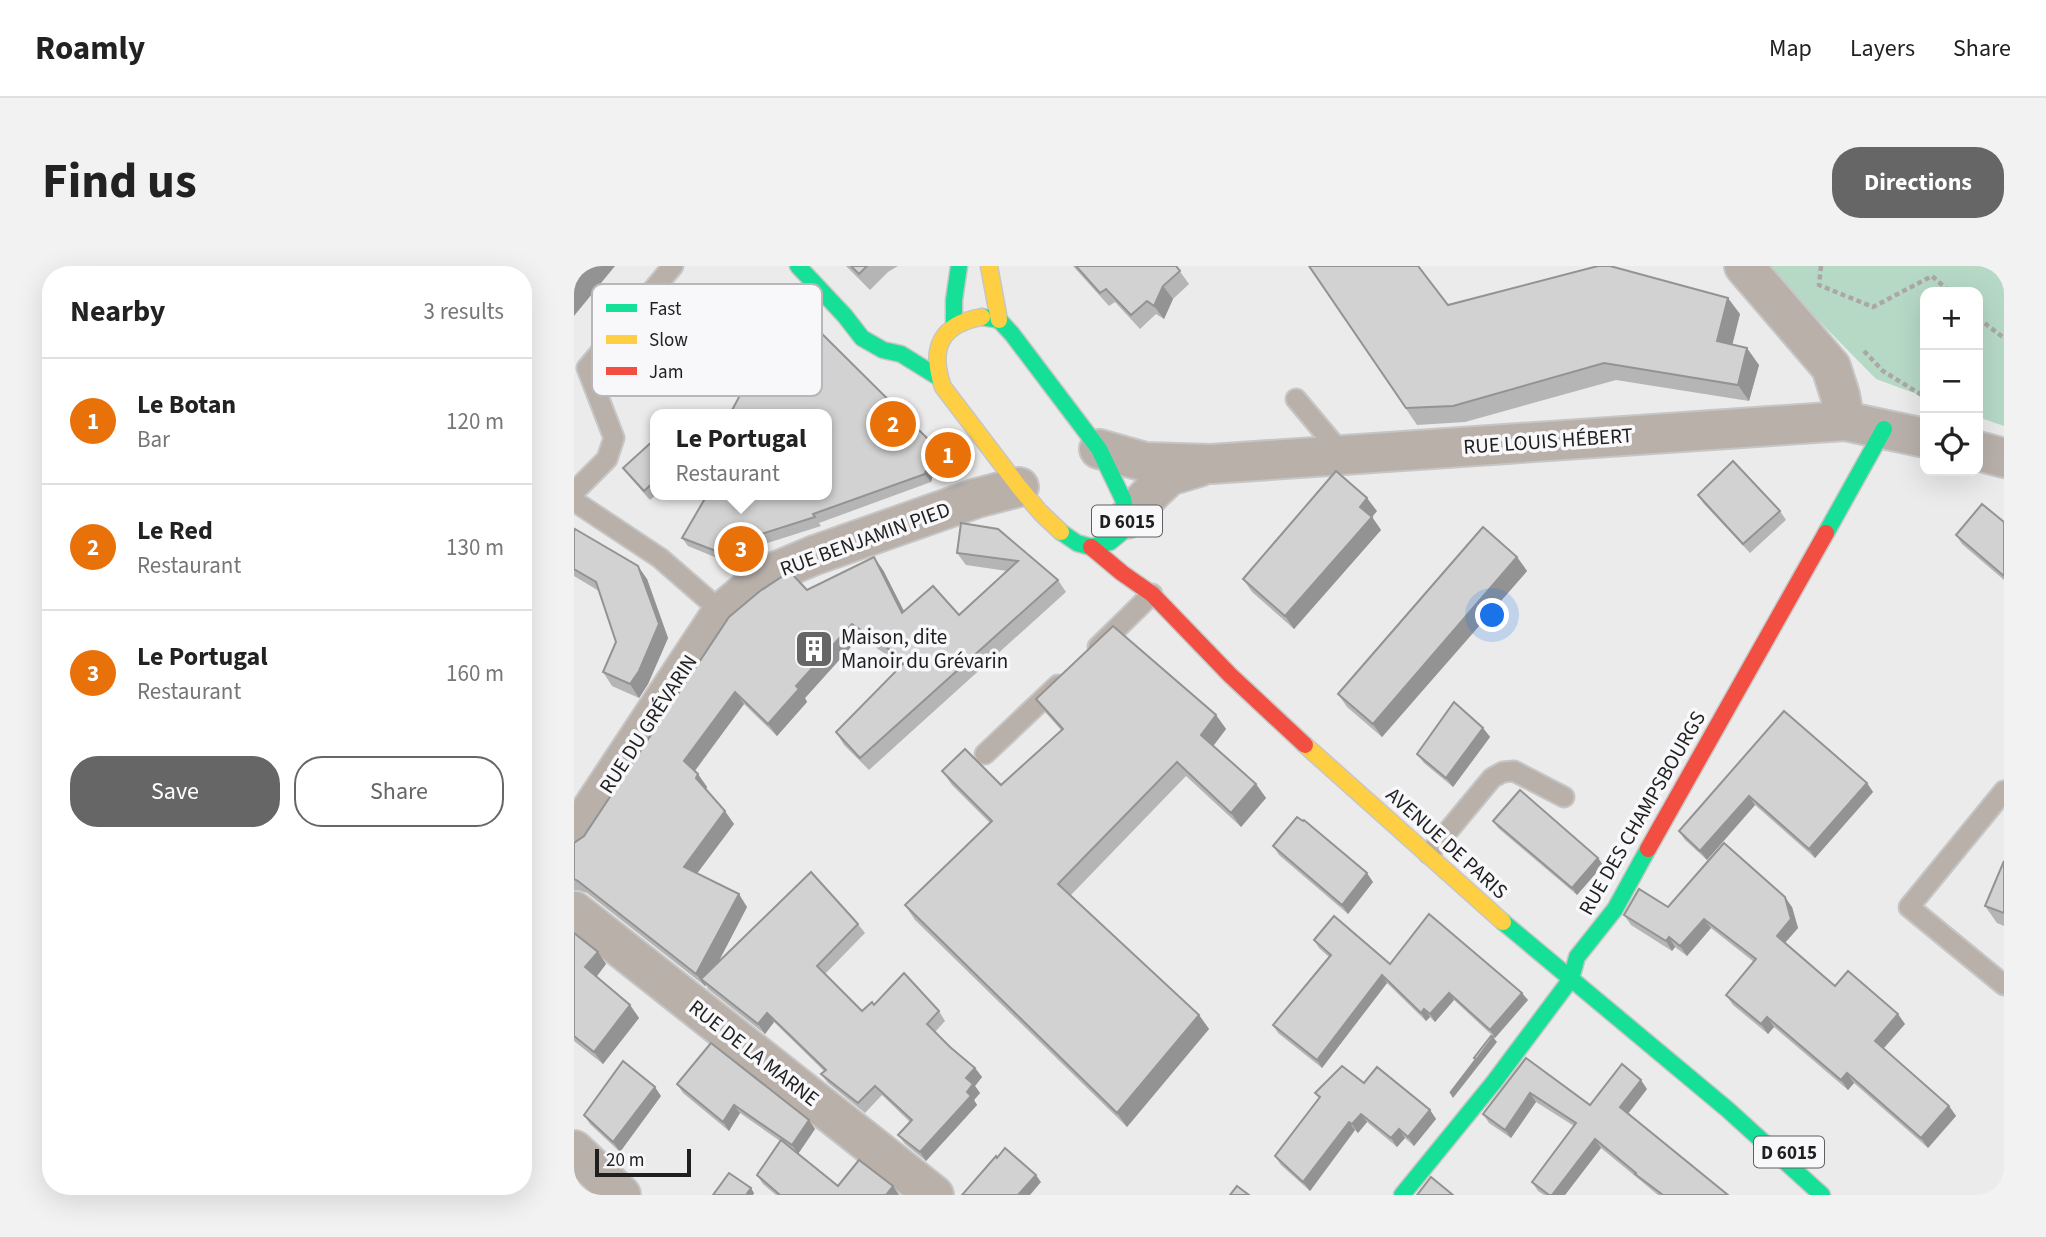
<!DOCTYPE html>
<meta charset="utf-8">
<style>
:root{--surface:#fff;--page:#f2f2f2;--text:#222;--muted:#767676;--line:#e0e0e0;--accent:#666667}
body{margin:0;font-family:"Source Sans 3",sans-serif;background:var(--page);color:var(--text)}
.controls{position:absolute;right:21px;top:21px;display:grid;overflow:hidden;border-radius:14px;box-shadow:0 7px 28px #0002}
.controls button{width:63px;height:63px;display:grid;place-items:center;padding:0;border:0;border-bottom:2px solid var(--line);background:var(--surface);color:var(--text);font:35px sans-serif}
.scale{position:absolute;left:21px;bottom:18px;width:96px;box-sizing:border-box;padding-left:7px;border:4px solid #1f1f20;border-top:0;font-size:19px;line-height:24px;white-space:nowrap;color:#1f1f20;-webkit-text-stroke:5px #f8f8fa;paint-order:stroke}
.you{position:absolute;left:919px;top:350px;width:24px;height:24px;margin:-18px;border:5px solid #fff;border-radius:50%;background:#1a73e8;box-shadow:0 0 0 10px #1a73e833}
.badge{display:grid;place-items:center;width:46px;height:46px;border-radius:50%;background:var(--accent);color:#fff;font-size:23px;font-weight:700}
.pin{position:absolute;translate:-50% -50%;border:4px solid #fff;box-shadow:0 2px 7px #0006}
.popup{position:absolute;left:76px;top:143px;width:182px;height:91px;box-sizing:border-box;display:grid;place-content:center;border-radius:14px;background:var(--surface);filter:drop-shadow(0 2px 5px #0005);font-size:23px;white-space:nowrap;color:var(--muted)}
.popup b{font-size:26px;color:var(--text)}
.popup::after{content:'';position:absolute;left:50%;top:100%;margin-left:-14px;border:14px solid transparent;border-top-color:var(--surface)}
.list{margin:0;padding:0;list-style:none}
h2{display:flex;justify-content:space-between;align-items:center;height:91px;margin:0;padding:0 28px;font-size:30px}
h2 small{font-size:23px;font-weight:400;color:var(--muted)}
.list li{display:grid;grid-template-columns:46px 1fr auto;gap:21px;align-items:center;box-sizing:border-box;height:126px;padding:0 28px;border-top:2px solid var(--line)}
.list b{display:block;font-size:26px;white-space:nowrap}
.list p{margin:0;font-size:23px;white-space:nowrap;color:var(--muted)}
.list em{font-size:23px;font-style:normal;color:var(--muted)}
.actions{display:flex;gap:14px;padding:21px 28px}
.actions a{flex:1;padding:16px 0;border:2px solid var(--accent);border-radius:28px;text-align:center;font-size:24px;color:var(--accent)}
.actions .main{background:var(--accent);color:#fff}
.icon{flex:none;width:38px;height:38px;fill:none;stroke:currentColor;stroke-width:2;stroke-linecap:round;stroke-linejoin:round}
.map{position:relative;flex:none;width:1430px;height:929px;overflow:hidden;border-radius:28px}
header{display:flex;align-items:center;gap:42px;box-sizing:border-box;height:98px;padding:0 35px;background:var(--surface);border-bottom:2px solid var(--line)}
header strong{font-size:33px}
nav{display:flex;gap:38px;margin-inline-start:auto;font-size:24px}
.intro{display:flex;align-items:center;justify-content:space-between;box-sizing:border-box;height:168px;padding:0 42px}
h1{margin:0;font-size:49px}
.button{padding:18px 32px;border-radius:28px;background:var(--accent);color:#fff;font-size:24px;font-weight:700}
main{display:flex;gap:42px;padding:0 42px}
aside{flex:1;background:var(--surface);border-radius:28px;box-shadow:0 7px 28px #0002}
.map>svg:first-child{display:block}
.green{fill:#b6d9c6}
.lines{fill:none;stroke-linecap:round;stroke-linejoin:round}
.lane-casing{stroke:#c6c6c6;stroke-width:23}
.street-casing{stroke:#c6c6c6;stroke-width:42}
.fast-casing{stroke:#c6c6c6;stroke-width:19}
.slow-casing{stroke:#c6c6c6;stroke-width:19}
.jam-casing{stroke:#c6c6c6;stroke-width:19}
.path{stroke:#aca7a4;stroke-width:4.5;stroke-dasharray:5 3.5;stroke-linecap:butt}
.lane{stroke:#b9b0aa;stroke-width:19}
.street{stroke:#b9b0aa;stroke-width:38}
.fast{stroke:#16e098;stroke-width:16}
.slow{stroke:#ffcf43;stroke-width:16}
.jam{stroke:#f24e42;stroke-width:16}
.wall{fill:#b5b5b5}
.shaded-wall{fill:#939393}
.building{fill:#d2d2d2;stroke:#939393;stroke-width:2}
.labels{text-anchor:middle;stroke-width:7;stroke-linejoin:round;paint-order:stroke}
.shield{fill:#f8f8fa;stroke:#606061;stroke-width:2}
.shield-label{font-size:19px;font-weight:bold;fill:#1f1f20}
.street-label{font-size:21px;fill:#1f1f20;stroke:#f8f8fa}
.poi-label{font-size:21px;fill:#1f1f20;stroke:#f8f8fa;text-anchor:start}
.key{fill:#f8f8fa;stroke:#b7b7b9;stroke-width:2}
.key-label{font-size:19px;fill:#1f1f20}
</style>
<header>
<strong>Roamly</strong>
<nav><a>Map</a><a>Layers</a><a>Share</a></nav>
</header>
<div class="intro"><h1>Find us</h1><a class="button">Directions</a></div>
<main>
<aside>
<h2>Nearby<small>3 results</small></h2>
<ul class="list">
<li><span class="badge" style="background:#e8710a">1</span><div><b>Le Botan</b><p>Bar</p></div><em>120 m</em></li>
<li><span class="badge" style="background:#e8710a">2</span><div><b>Le Red</b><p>Restaurant</p></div><em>130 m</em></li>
<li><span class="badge" style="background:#e8710a">3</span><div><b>Le Portugal</b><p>Restaurant</p></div><em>160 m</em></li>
</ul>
<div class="actions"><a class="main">Save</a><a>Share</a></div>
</aside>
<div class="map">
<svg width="1430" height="929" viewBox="0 0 1430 929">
<rect width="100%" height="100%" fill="#ebebeb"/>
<!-- green -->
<path class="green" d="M1191,0H1430V160L1404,151V26H1351V131L1302,113Z"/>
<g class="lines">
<defs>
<g id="lane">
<path d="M722,133L769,189"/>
<path d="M0,226L33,193L40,172L13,102L99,0"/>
<path d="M0,235L86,292L148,346"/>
<path d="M524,381L578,328"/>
<path d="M411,488L484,419"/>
<path d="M1430,525L1335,641L1430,719"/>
<path d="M855,588L918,512L929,506L940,505L990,531"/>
</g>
<g id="street">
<path d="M1170,0L1257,101L1266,129L1271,155"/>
<path d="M525,183L571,196L637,198L1271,155L1351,172"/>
<path d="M1404,185L1430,192"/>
<path d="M553,253L579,225L595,210L625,201"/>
<path d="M0,570L148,346L191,310L241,289L403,232L445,221"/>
<path d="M0,645L360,929"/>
<path d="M0,884L47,929"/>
</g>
<g id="fast">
<path d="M224,0L271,50L288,72L309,84L327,88L364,111"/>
<path d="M408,51L425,54L438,68L525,183L549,233L553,253L547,267L536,276L517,281L503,277L487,266"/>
<path d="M380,60V34L385,0"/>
<path d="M1252,267L1310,163"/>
<path d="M929,656L1153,843L1248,929"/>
<path d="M828,929L920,816L997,713L1003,691L1041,643L1074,583"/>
</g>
<g id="slow">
<path d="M415,0L425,54"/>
<path d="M408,51C367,58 355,82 369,121L445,221L466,246L487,266"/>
<path d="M731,479L929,656"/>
</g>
<g id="jam">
<path d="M517,281L548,307L578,328L656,409L731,479"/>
<path d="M1074,583L1252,267"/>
</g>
</defs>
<!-- lane casing -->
<use href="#lane" class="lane-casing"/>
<!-- street casing -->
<use href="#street" class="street-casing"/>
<!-- fast casing -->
<use href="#fast" class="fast-casing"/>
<!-- slow casing -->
<use href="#slow" class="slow-casing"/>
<!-- jam casing -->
<use href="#jam" class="jam-casing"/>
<!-- path -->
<g class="path">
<path d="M1247,0L1245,19L1299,41L1358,10L1376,26"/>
<path d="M1404,52L1430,72"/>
<path d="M1290,85L1309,105L1351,131"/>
</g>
<!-- lane -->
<use href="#lane" class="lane"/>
<!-- street -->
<use href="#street" class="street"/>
<!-- fast -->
<use href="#fast" class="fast"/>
<!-- slow -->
<use href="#slow" class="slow"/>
<!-- jam -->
<use href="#jam" class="jam"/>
</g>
<!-- wall -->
<g class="wall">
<path d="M272,0H324L314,6L296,24Z"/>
<path d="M499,0H602L615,18L599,33L590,53L582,48L566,63L541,36L535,40Z"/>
<path d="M735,0L874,39L1166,48L1158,78L1185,99L1175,135L1042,114L891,156L843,159Z"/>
<path d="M81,173L82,229L76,234L55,210L49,202Z"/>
<path d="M365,187L357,216L245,257L247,260L184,280L181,291L178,293L150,291L148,294L114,280L108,272Z"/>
<path d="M1124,229L1206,245L1212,254L1176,287L1130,238Z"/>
<path d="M803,245L798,251L807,264L720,363L678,326L669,313Z"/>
<path d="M1430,256V314L1388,278L1382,269Z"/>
<path d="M387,257L484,314L492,326L295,504L270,479L262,466L328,399L286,371L231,432L233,436L203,470L170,438L121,505L133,521L132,523L160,558L123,607L173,641L143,698L284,658L291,667L251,708L288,745L300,739L365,745L371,755L361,766L376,781L401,802L408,811L401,820L406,827L400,834L403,839L352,895L331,878L324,869L336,856L308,829L291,847L254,817L247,808L250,805L200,756L191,768L134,723L132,719L131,720L13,627L4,624H0V577L10,570L233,324L309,304L330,345L385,349L433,305L392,299L383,287Z"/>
<path d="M0,266L73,313L94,372L74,418L65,432L38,420L29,406L42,376L25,325L0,310Z"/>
<path d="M943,291L953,305L808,471L773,441L764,428Z"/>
<path d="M462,433L642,449L652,463L639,480L682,518L692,532L667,561L612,510L496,630L625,749L635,763L553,861L341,654L331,639L416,557L378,519L368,505L427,519L487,464L472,447Z"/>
<path d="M1210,445L1293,517L1299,526L1241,592L1181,539L1133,594L1111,574L1105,565Z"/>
<path d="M909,462L916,471L879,521L850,497L843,488Z"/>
<path d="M919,555L1024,592L1029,599L1003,629L924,562Z"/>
<path d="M699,580L799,616L774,648L705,589Z"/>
<path d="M1430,595V660L1423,657L1411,640Z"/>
<path d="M1094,641H1218L1224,662L1211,677L1261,720L1331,758L1310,782L1375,840L1382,850L1354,882L1280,817L1274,824L1200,761L1194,768L1159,739L1152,729L1180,696L1137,662L1113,690L1101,681L1098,685L1057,659L1050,649Z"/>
<path d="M0,667L32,698L22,711L56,739L65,752L29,798L0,775Z"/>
<path d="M740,674L816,698L954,734L921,772L880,734L861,756L856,751L852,755L813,717L748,802L704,767L699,759L755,691L745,682Z"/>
<path d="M952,792L1016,839L1073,823L1054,848L1154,929H1084L1027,882L991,929H970L964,925L958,916L1000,860L962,836L937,872L915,857L909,848Z"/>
<path d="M790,817L856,844L862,853L840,880L831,872L823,881L793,856L784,867L781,864L736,925L707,899L701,890L745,832L741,827Z"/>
<path d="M103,818L241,863L224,888L264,920H319L325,929H202L189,918L183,909L206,875L166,847L155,865L109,827Z"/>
<path d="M87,830L46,886L16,858L10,849Z"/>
</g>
<!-- shaded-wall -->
<g class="shaded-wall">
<path d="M10,0H41L0,50V12Z"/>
<path d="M589,20L599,33L590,53L580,40Z"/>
<path d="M1154,32L1166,48L1155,92L1143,75Z"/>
<path d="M1173,82L1185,99L1175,135L1164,119Z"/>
<path d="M359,178L365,187L357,216L351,208Z"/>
<path d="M793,232L803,245L798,251L807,264L720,363L711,350L786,241Z"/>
<path d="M178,271L184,280L181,291L175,282Z"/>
<path d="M144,283L150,291L148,294L142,285Z"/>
<path d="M300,291L309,304L337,359L328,347Z"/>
<path d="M943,291L953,305L808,471L799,458Z"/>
<path d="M64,300L73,313L94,372L74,418L65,432L56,418Z"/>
<path d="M278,358L286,371L231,432L233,436L203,470L194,458L222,420Z"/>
<path d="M161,426L170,438L119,507L110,495Z"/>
<path d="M642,449L652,463L637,483L627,469Z"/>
<path d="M909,462L916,471L879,521L872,512Z"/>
<path d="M124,508L133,521L131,524L122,512Z"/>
<path d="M1293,517L1299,526L1241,592L1235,583Z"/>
<path d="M682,518L692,532L667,561L657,547Z"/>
<path d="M1175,530L1181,539L1133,594L1126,585Z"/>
<path d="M151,545L160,558L119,613L110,601Z"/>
<path d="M1024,592L1029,599L1003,629L998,622Z"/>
<path d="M793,607L799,616L774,648L768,639Z"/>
<path d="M165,628L173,641L133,718L127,713L132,719L131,720L122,708Z"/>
<path d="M1211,631L1218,641L1224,662L1209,679L1203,670Z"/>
<path d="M1130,653L1137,662L1113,690L1106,680Z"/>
<path d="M1095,671L1101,681L1098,685L1092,675Z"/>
<path d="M24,686L32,698L20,714L11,701Z"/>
<path d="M808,709L813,717L748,802L743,794Z"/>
<path d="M875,727L880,734L861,756L856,748Z"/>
<path d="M948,727L954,734L921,772L916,764Z"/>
<path d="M56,739L65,752L29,798L20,786Z"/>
<path d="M850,743L856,751L852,755L847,747Z"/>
<path d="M193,747L200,756L191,768L184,758Z"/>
<path d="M1324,748L1331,758L1308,784L1301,775Z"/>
<path d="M625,749L635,763L553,861L543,847Z"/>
<path d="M1193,751L1200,761L1194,768L1187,758Z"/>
<path d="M919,771L923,776L879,832L876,827Z"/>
<path d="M401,802L408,811L401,820L406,827L400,834L403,839L352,895L346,886L393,826L392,812Z"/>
<path d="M1273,807L1280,817L1274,824L1267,814Z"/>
<path d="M1067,814L1073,823L1052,850L1046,841Z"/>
<path d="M81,821L87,830L46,886L39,876Z"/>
<path d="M956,827L962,836L937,872L931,864Z"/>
<path d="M160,839L166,847L155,865L149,856Z"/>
<path d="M1375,840L1382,850L1354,882L1347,872Z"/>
<path d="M856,844L862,853L840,880L834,871Z"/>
<path d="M787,848L793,856L784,867L778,858Z"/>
<path d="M235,854L241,863L224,888L218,879Z"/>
<path d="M775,856L781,864L736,925L729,916Z"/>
<path d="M825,863L831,872L823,881L817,872Z"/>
<path d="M1021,873L1027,882L991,929H978Z"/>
<path d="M462,909L467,916L456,929H444Z"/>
<path d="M319,920L325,929H312Z"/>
<path d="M177,922L180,927L179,929H172Z"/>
</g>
<!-- building -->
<g class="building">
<path d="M0,0H10L0,12Z"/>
<path d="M277,0H293L285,8Z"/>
<path d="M502,0H602L606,5L589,20L580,40L573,35L557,49L532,23L526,27Z"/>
<path d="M735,0H844L874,39L1024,0H1036L1154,32L1143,75L1173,82L1164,119L1030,97L879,140L832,142Z"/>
<path d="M226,46L359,178L351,208L239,248L241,251L178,271L175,282L172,284L144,283L142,285L108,272L133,229H253V148H156L183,97Z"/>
<path d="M81,173V215L70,225L49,202Z"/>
<path d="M1159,195L1206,245L1169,278L1124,229Z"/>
<path d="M762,205L793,232L786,241L798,251L711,350L669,313Z"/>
<path d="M1408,238L1430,256V310L1382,269Z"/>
<path d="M387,257L424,263L484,314L286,492L262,466L332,395L278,358L222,420L225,423L194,458L161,426L110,495L124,508L122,512L151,545L110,601L165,628L122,708L4,615L0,613V577L10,570L155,351L186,325L209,310L217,307L233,324L300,291L328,347L359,320L385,349L444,295L383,287Z"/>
<path d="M909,261L943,291L799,458L764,428Z"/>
<path d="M1,263L64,300L85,358L65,405L56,418L29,406L42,376L22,316L0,303V266Z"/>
<path d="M539,360L642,449L627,469L682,518L657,547L603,496L484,618L625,749L543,847L331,639L418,555L368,505L391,483L427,519L489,463L462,433Z"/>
<path d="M880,436L909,462L872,512L843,488Z"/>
<path d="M1210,445L1293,517L1235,583L1175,530L1126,585L1105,565Z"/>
<path d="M946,524L1024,592L998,622L919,555Z"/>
<path d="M723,551L729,555L730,554L793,607L768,639L699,580Z"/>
<path d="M1150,577L1211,631L1217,653L1203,670L1261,720L1274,705L1324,748L1301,775L1375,840L1347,872L1273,807L1267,814L1193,751L1187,758L1152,729L1182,693L1130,653L1106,680L1095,671L1092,675L1050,649L1065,623L1094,641Z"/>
<path d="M1430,595V647L1411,640Z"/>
<path d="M237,606L284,658L243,700L288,745L298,736L300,739L330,707L365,745L353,758L376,781L401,802L392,812L399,818L393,826L397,830L346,886L324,869L338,854L301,820L284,837L247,808L252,804L193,747L184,758L127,713Z"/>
<path d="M855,648L948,727L916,764L875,727L856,748L850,743L847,747L808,709L743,794L699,759L757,689L740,674L760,650L816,698Z"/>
<path d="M0,667L24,686L11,701L56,739L20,786L0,770Z"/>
<path d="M917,770L919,771L899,798L876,827L902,793L900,792Z"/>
<path d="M137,777L235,854L218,879L160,839L149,856L103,818Z"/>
<path d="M952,792L1016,839L1048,798L1067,814L1046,841L1154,929H1089L1061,908L1062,907L1021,873L978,929H975L958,916L1002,857L956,827L931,864L909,848Z"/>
<path d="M49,795L81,821L39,876L10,849Z"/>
<path d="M768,800L790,817L803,801L856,844L834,871L825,863L817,872L787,848L778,858L775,856L729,916L701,890L746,831L741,827Z"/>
<path d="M207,874L264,920L285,894L319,920L312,929H206L183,909Z"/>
<path d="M431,882L462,909L444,929H388L422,890L423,892Z"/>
<path d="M155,907L177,922L172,929H139Z"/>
<path d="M857,911L879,929H843Z"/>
<path d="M663,920L675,929H656Z"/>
<path d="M1430,921V929H1423Z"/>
</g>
<!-- icons -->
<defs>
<symbol id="building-square" viewBox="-11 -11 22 22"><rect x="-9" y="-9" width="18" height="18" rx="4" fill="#666667" stroke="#f8f8fa"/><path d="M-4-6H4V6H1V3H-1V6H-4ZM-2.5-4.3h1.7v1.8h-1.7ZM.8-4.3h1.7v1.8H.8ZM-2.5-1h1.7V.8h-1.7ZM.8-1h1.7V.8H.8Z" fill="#fff"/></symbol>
</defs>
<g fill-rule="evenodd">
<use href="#building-square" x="218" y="361" width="44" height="44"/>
</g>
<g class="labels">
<!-- shield labels -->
<g class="shield">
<rect x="518" y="239.5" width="70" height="31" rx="5"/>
<rect x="1180" y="870.5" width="70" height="31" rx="5"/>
</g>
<g class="shield-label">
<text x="553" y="262">D 6015</text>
<text x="1215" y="893">D 6015</text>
</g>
<!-- street labels -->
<g class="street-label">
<text transform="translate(974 175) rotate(-4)" y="7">RUE LOUIS HÉBERT</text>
<text transform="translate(291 273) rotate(-20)" y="7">RUE BENJAMIN PIED</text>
<text transform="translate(74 458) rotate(-57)" y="7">RUE DU GRÉVARIN</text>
<text transform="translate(1068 547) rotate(-60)" y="7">RUE DES CHAMPSBOURGS</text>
<text transform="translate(873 577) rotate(42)" y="7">AVENUE DE PARIS</text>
<text transform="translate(180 787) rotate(38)" y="7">RUE DE LA MARNE</text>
</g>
<!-- poi labels -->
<g class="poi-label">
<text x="267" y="378">Maison, dite<tspan x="267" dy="24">Manoir du Grévarin</tspan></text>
</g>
</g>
<!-- legend -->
<rect x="18" y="18" width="230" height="112" rx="10" class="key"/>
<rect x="32" y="38" width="31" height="8" fill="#16e098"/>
<rect x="32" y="69" width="31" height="9" fill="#ffcf43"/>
<rect x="32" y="101" width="31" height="8" fill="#f24e42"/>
<g class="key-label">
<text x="75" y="49">Fast</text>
<text x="75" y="80">Slow</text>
<text x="75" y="112">Jam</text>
</g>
</svg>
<div class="controls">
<button>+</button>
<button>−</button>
<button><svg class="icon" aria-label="locate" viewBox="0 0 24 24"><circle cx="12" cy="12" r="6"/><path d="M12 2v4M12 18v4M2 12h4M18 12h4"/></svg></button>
</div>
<div class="scale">20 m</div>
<div class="you"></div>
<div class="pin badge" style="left:374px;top:189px;background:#e8710a">1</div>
<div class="pin badge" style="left:319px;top:158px;background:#e8710a">2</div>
<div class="pin badge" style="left:167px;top:283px;background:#e8710a">3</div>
<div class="popup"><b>Le Portugal</b>Restaurant</div>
</div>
</main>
